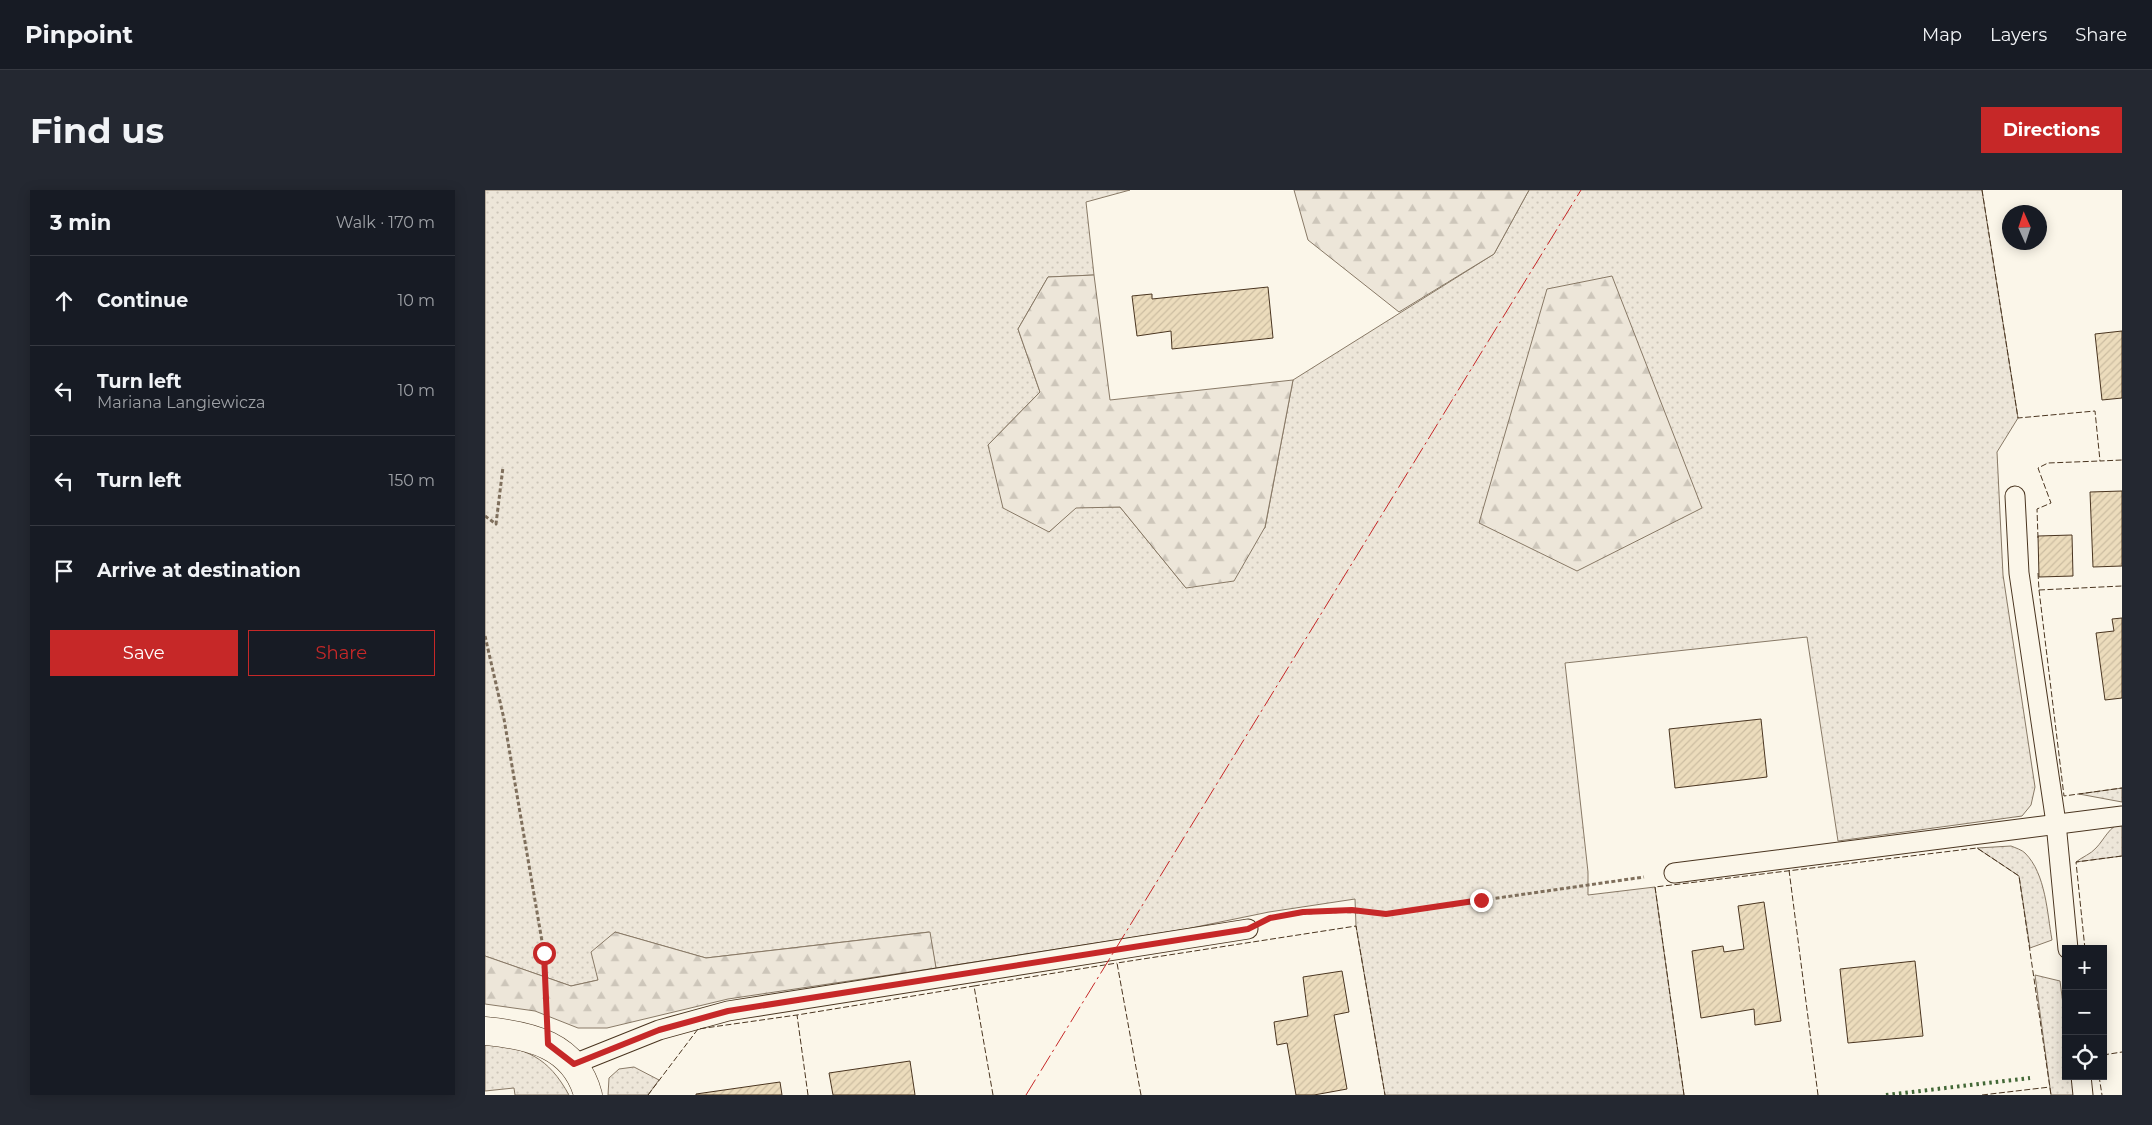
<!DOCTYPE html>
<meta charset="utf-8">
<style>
:root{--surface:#171b24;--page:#242831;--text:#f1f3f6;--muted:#9ea1a6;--line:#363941;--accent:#c62828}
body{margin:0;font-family:Montserrat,sans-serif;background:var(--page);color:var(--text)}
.controls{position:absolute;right:15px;bottom:15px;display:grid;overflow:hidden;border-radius:0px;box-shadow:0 2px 12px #0003}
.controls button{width:45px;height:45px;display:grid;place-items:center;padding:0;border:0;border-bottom:1px solid var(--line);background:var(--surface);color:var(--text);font:25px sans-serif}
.compass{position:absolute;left:1517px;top:15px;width:45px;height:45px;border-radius:50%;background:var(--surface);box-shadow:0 2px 12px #0003;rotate:357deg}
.stop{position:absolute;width:15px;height:15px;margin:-11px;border:4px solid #c62828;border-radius:50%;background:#fff}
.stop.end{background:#c62828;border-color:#fff;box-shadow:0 1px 5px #0008}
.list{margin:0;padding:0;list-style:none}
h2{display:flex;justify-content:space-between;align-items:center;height:65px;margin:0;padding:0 20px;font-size:21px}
h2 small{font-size:16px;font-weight:400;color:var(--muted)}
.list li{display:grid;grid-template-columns:32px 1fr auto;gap:15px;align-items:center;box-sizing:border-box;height:90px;padding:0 20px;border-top:1px solid var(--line)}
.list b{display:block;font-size:19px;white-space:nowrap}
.list p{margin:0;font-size:16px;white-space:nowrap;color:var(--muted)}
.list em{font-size:16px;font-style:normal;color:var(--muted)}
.actions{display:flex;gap:10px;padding:15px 20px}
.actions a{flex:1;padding:11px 0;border:1px solid var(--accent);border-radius:0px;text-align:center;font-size:18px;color:var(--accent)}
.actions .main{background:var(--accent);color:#fff}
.icon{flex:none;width:28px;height:28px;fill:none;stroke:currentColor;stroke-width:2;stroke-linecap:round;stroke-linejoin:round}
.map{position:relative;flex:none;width:1637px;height:905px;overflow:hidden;border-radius:0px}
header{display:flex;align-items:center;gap:30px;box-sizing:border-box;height:70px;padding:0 25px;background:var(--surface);border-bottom:1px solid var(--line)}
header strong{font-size:24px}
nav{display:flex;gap:28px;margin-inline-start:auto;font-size:18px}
.intro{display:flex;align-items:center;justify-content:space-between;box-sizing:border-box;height:120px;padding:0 30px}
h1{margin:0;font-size:35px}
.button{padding:12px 22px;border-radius:0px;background:var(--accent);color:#fff;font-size:18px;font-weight:700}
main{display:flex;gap:30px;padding:0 30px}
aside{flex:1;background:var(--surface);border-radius:0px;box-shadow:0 2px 12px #0003}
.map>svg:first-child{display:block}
.grass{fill:url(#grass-dots);stroke:#887966}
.forest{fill:url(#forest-firs);stroke:#887966}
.building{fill:url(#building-hatch);stroke:#4a3520}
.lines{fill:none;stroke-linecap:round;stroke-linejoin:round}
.service-casing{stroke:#4a3520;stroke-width:21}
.minor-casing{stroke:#4a3520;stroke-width:29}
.path{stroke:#7f6f5c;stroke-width:3;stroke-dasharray:4 2.5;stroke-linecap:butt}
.service{stroke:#fbf6e9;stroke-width:19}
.minor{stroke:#fbf6e9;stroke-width:28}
.hedge{stroke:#436837;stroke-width:4;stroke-dasharray:2.5 4;stroke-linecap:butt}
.fence{stroke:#4a3520;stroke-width:1;stroke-dasharray:6 2.5;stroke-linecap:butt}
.power{stroke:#c62828;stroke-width:1;stroke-dasharray:18 4 2.5 4;stroke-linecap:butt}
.route{stroke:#c62828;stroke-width:6}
</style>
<header>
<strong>Pinpoint</strong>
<nav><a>Map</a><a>Layers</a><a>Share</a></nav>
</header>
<div class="intro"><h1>Find us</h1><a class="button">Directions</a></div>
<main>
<aside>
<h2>3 min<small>Walk · 170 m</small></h2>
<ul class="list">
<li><svg class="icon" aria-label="ahead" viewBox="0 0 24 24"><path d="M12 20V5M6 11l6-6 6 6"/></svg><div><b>Continue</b></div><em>10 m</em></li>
<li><svg class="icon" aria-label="left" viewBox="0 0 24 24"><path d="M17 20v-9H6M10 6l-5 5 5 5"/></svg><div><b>Turn left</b><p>Mariana Langiewicza</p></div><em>10 m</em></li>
<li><svg class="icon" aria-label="left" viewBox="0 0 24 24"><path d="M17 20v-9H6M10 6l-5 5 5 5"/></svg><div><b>Turn left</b></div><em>150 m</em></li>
<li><svg class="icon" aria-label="arrive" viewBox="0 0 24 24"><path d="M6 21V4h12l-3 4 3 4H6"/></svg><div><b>Arrive at destination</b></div></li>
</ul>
<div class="actions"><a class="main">Save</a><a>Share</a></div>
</aside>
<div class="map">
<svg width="1637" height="905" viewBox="0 0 1637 905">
<defs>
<pattern id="grass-dots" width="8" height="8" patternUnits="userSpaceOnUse" patternTransform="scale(1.25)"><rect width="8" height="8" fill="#ede6d9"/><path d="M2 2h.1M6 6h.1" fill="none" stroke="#cdc6ba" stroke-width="1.8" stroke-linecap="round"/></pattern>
<pattern id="forest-firs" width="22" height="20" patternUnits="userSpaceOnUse" patternTransform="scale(1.25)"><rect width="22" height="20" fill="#ede6d9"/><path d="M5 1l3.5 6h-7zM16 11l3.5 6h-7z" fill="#cdc6ba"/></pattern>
<pattern id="building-hatch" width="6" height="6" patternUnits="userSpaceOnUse" patternTransform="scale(1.25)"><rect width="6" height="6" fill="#ecdcbc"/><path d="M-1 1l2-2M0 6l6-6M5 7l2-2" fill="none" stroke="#ccbda1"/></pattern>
</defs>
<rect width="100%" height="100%" fill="#fbf6e9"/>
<!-- grass -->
<g class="grass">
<path d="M0,0H645L601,12L609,85L563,87L533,139L555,202L503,255L564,342L591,317H635L701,398L780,338L808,190L1009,64L1044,0H1497L1533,228L1512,262L1518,385L1550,597L1546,615L1537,626L1353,651L1322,447L1080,473L1103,682V705L1170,697L1199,905H900L871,736L870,709L784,722L701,739L451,778L444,742L221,768L130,742L113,790L86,796L0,766Z"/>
<path d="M1637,598V612L1594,604Z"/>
<path d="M1637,633V666L1591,672C1597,667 1606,664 1611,658C1619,650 1625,635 1637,633Z"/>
<path d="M1526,656C1531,658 1537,660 1540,663C1561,684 1562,723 1567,750L1545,758L1534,686L1492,658Z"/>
<path d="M1550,785L1575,791L1581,837V886H1587L1589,905H1566Z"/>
<path d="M0,854C42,858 63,867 84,905H30L29,898L0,901Z"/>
<path d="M149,877L174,890L163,905H123L124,888L134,879Z"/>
</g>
<!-- forest -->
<g class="forest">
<path d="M809,0H1044L1009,64L914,122L823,50Z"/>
<path d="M609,85L625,210L808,190L780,337L749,391L701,398L635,317L591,318L564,342L518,318L503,255L555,202L533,139L563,87Z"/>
<path d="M1127,86L1217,318L1092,381L994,333L1062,99Z"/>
<path d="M130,742L221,768L445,742L451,778L243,809L122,838H93L50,821L0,814V766L86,796L113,790L106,762Z"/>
</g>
<!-- building -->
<g class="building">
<path d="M783,97L788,148L687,159L686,141L652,146L647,106L667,104V109Z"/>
<path d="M1637,141V208L1617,210L1610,144Z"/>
<path d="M1637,301V376L1608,377L1605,302Z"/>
<path d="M1587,345L1588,386L1554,387L1553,346Z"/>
<path d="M1637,428V508L1620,510L1611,443L1629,441L1627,429Z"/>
<path d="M1276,529L1282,587L1190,598L1184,539Z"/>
<path d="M1279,712L1296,831L1270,835L1269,819L1216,828L1207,761L1238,756L1239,762L1259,759L1253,716Z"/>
<path d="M1430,771L1438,846L1363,853L1355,779Z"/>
<path d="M857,781L864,822L849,825L862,899L829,905H811L802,853L792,855L789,832L823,826L818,787Z"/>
<path d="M425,871L430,905H348L344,883Z"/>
<path d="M295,892L297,905H211V904Z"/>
</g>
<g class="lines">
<defs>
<g id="service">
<path d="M1530,306L1534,383L1571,633L1583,759"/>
<path d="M1189,683L1637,626"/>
<path d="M89,874L174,840L243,821L763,739"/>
<path d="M1596,886L1598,905"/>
</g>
<path id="minor" d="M0,841C45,845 90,855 103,905"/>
</defs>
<!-- service casing -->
<use href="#service" class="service-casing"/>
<!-- minor casing -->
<use href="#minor" class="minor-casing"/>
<!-- path -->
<g class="path">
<path d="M0,326L11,334L18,277"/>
<path d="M0,446L19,529L59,763L61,817"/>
<path d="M791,727C828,721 864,720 901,724L1159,687"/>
</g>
<!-- service -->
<use href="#service" class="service"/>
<!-- minor -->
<use href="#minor" class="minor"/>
<!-- hedge -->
<path class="hedge" d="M1401,905L1545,888"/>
<!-- fence -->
<g class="fence">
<path d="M1497,0L1533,228L1610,221L1615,271L1637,270"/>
<path d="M1553,348L1552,319L1566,313L1553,278L1563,273L1615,271"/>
<path d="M1553,383L1554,400L1637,396"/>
<path d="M1554,400L1579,606L1637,598"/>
<path d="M1304,680L1333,905"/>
<path d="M1600,759L1591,672L1637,666"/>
<path d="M1618,865L1637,862"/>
<path d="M1614,886L1617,905"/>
<path d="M163,905L213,839L312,825"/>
<path d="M323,905L312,825L489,796"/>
<path d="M508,905L489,796L632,773"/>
<path d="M656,905L632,773L871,736L900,905"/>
<path d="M1199,905L1170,697L1492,658L1534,686L1566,905"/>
<path d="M1497,905L1565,897"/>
</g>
<!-- power -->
<path class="power" d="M541,905L1096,0"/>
</g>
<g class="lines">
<!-- route -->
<path class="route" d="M59,763L63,854L89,874L174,840L243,821L763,739L785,728L818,722L867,720L901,724L996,710"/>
</g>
</svg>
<div class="controls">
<button>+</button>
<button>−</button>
<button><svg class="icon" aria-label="locate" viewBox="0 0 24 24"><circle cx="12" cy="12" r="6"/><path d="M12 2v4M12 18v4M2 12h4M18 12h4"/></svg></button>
</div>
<svg class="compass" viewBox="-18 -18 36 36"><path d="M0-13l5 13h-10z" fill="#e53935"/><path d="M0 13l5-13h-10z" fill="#9ea1a6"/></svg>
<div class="stop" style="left:59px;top:763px"></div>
<div class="stop end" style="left:996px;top:710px"></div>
</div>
</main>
